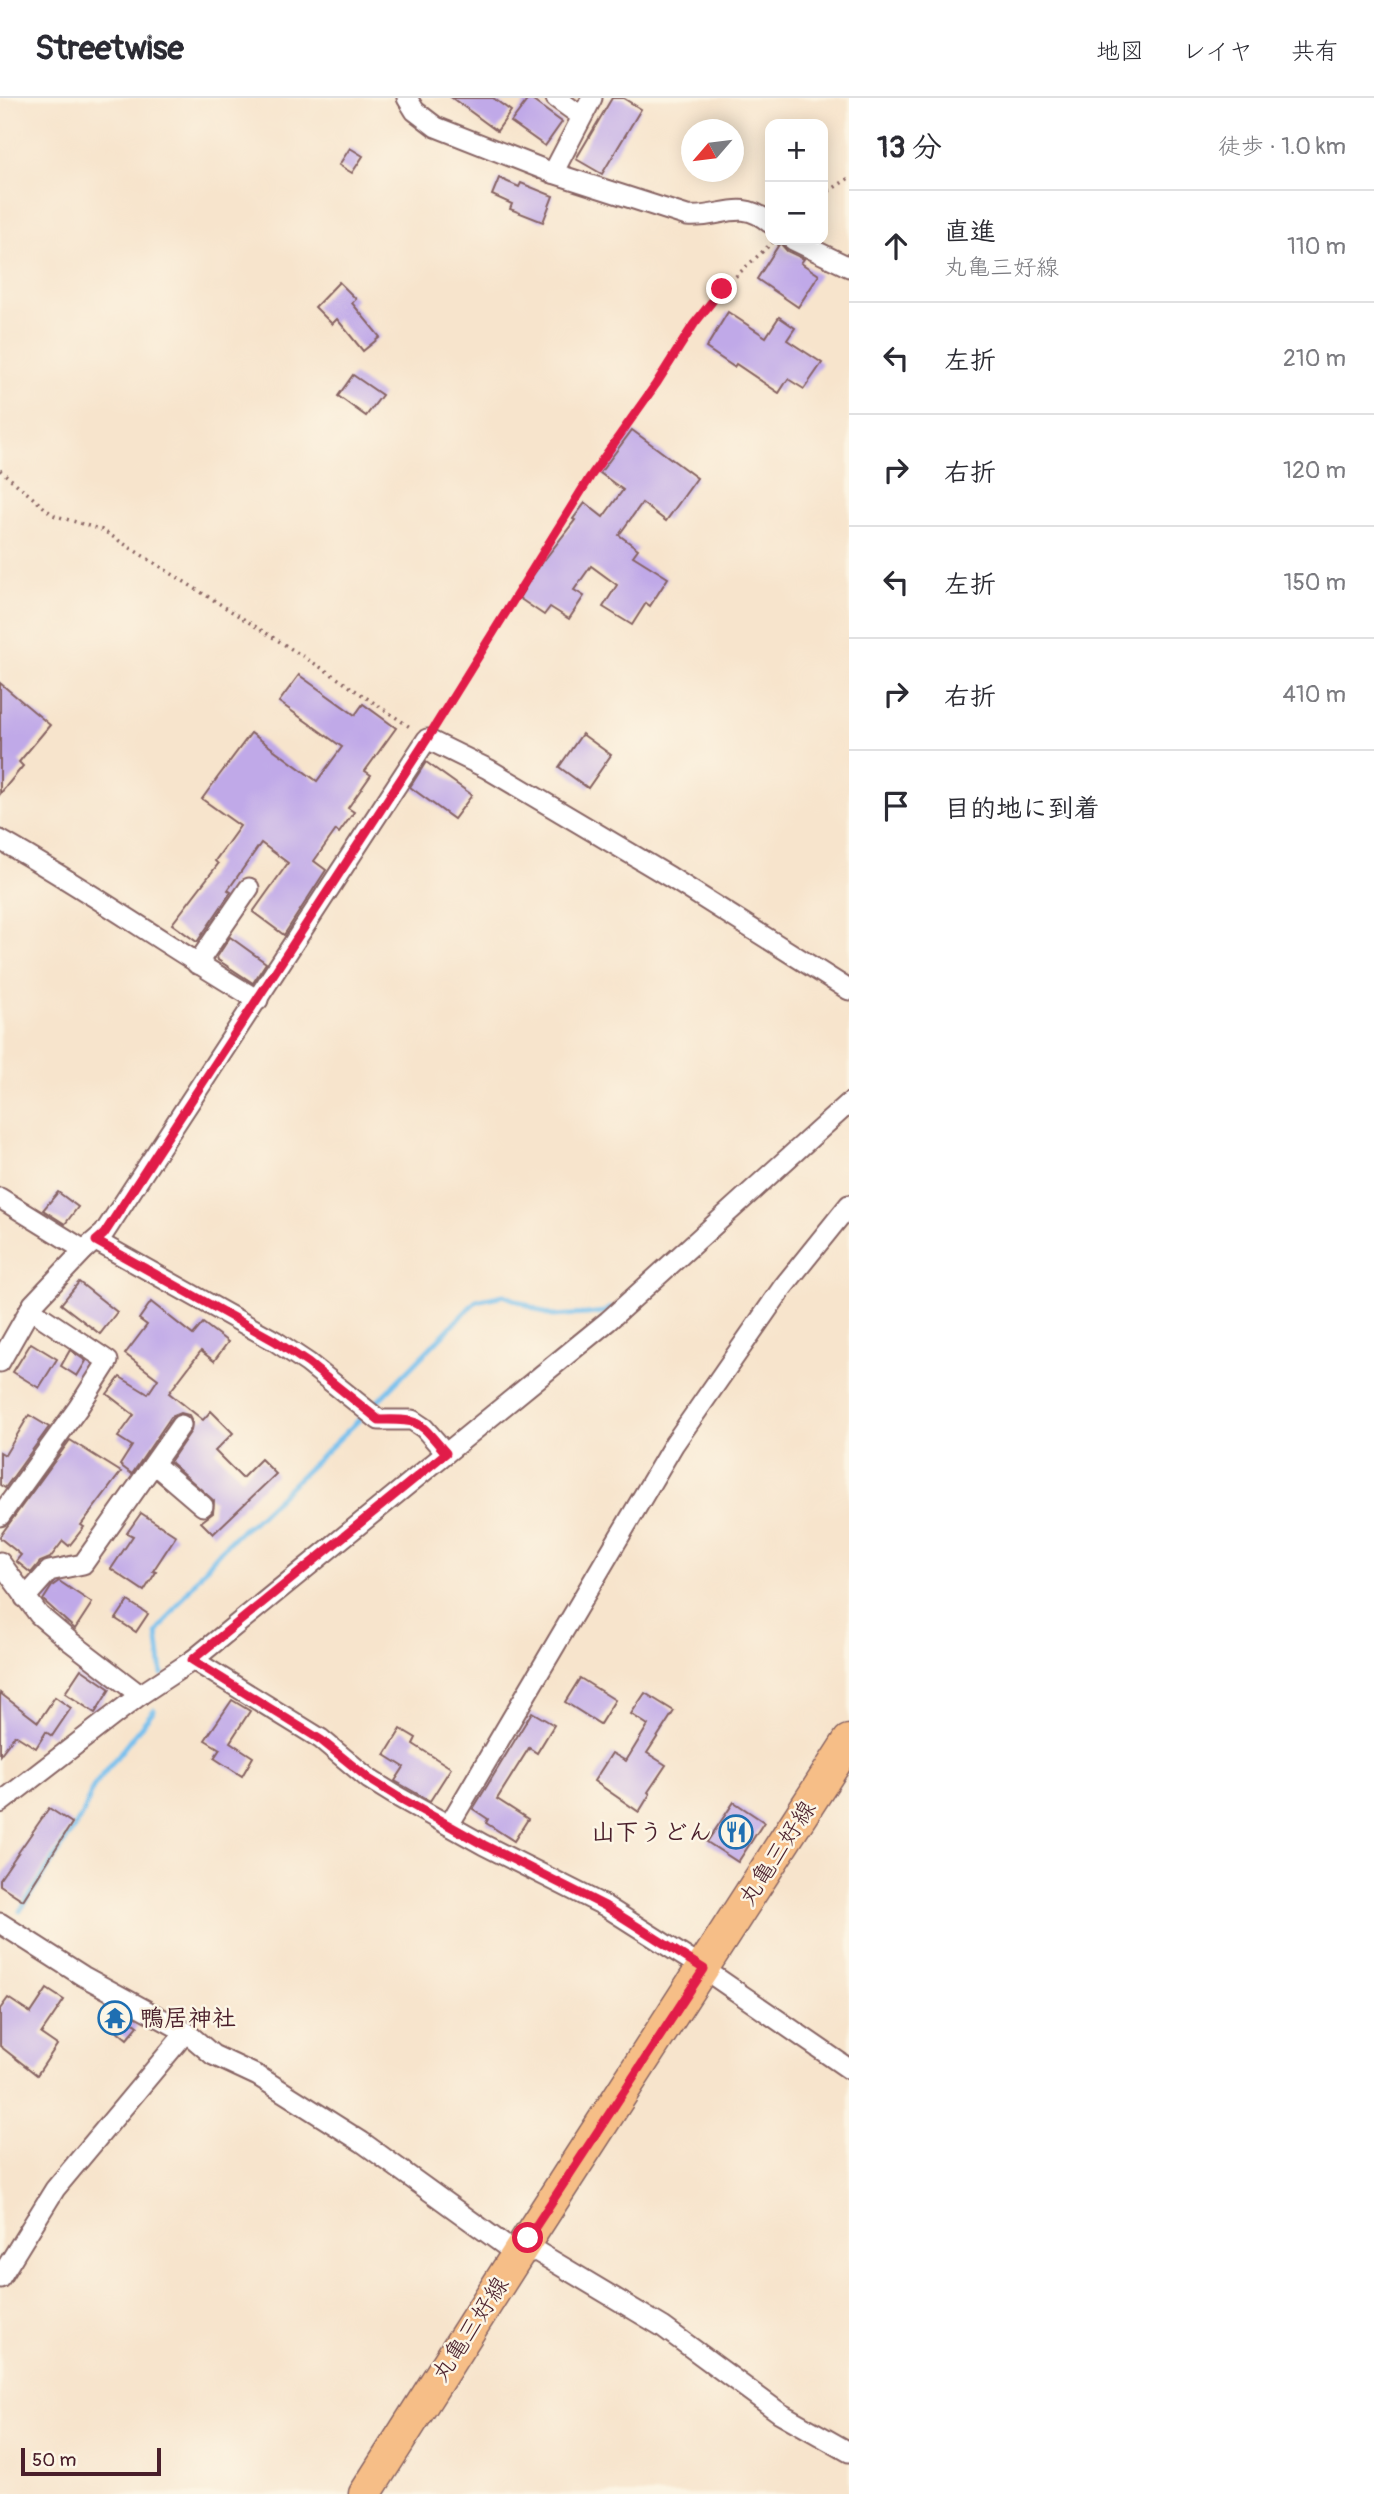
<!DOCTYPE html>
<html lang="ja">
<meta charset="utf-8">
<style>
:root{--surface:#fff;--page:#f7f7f7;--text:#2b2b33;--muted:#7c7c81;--line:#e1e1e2}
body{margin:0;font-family:Pangolin,"Klee One",sans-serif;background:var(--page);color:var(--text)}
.controls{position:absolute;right:21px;top:21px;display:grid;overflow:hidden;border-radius:14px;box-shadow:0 4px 18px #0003}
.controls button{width:63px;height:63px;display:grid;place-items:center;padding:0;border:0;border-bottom:2px solid var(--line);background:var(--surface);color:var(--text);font:35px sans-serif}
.compass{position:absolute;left:681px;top:21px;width:63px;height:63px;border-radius:50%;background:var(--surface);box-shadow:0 4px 18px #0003;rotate:242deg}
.scale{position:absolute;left:21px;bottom:18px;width:140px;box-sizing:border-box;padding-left:7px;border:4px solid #4a1f2b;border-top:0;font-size:19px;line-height:24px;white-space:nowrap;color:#4a1f2b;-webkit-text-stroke:5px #fcf5e5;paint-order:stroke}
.stop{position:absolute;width:21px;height:21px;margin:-16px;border:5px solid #e11d48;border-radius:50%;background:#fff}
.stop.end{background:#e11d48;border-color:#fff;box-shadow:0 2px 7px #0008}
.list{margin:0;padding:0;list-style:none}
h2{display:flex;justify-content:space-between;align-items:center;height:91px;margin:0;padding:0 28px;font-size:30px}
h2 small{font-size:23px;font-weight:400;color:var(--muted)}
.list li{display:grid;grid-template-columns:46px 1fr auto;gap:21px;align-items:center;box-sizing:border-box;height:112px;padding:0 28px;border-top:2px solid var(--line)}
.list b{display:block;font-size:26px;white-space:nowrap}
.list p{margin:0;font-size:23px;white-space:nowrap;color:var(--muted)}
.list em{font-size:23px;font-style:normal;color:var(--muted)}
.icon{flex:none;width:38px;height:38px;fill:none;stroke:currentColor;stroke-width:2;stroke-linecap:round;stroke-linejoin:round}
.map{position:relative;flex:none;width:849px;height:2396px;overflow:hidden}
header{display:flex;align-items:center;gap:42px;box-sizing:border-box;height:98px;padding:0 35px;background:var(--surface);border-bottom:2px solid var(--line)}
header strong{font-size:33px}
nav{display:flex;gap:38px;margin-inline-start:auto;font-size:24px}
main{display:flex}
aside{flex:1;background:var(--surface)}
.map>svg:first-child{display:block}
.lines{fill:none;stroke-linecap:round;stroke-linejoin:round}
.stream{stroke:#75bfee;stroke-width:5}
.building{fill:#c0a9e8}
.minor-casing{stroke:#876463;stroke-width:23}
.primary-casing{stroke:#876463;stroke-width:35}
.path{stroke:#876463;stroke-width:3.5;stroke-dasharray:2 5;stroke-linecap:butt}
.minor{stroke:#fff;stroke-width:19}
.primary{stroke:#f6be87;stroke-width:32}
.route{stroke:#e11d48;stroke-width:9}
.labels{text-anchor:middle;stroke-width:5;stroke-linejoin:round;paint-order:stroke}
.poi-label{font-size:24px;font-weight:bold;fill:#4a1f2b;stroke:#fcf5e5;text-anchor:end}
.street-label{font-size:24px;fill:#4a1f2b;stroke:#fcf5e5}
</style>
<header>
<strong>Streetwise</strong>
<nav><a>地図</a><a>レイヤ</a><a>共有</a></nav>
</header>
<main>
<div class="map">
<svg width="849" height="2396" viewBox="0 0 849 2396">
<rect width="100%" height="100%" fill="#fcf5e5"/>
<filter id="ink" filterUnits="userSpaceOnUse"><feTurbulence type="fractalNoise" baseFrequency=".0143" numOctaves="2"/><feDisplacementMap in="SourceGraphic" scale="14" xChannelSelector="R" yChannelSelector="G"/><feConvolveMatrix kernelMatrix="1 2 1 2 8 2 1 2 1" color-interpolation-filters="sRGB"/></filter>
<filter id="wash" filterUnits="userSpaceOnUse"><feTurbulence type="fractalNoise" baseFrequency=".00686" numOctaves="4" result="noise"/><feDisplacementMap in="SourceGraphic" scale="28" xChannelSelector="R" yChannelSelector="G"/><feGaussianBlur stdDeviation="1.57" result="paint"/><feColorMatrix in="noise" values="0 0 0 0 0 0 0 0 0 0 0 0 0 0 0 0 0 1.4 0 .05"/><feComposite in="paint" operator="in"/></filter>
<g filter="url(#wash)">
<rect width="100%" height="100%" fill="#f7e4cc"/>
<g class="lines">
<!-- stream -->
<g class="stream">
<path d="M371,1310L476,1203L504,1197L552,1218L587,1216L604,1214L610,1210"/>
<path d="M162,1576L157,1535C182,1503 219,1445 252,1425L364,1317"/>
<path d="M20,1813L83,1716L93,1689L154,1612"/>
</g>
</g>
<g id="blocks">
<!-- building -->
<g class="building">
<path d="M452,0H493L511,13L497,33Z"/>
<path d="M529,0L562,24L545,48L511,24Z"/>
<path d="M612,0H623L641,11L602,76L576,61Z"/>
<path d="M350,50L363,58L352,75L339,67Z"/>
<path d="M499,80L519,89L521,85L553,98L543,124L510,111L512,106L492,97Z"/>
<path d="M780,145L787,153L804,161L801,165L819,177L798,209L757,181Z"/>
<path d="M339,184L356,201L352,205L380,239L363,253L337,221L332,226L315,209Z"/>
<path d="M728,214L766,239L779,219L795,230L787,242L822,265L804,291L788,281L779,295L736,266L734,269L706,250Z"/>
<path d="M353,277L382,297L366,318L338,298Z"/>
<path d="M632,332L697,380L666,423L642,405L619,437L638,451L633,458L668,480L650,508L646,505L632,527L603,509L617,487L591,468L574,492L584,498L569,521L550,509L544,517L519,500L532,478L575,422L573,421L585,405L603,419L623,392L600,375Z"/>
<path d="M299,577L355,617L363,606L396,630L365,673L371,677L348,710L354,714L339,735L336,732L314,763L326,772L284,837L253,814L288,765L261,745L228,792L231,794L197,844L172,826L218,766L215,763L240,728L202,701L218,679L251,635L317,683L342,649L279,604Z"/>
<path d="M0,585L50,627L19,664L23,668L0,696Z"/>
<path d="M582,636L611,657L588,690L559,669Z"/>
<path d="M426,664L472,697L454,721L410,689Z"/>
<path d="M230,839L266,865L253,885L218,862L217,859Z"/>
<path d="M58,1094L78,1109L65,1126L43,1112Z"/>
<path d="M79,1184L117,1214L100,1236L61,1206Z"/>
<path d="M151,1204L193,1237L203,1225L228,1244L214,1263L201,1253L169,1295L203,1322L211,1313L233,1335L215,1353L242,1380L261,1361L276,1376L213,1436L201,1424L213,1415L214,1403L170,1364L191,1333L192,1323L189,1317L181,1315L171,1319L132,1376L120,1367L132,1348L118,1339L134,1317L107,1296L120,1279L148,1296L158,1281L125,1256L147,1227L139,1221Z"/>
<path d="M31,1245L57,1261L39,1290L13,1274Z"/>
<path d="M70,1252L86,1263L77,1278L61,1268Z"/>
<path d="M29,1317L49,1329L5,1390L0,1387V1354L5,1357Z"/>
<path d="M70,1342L121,1374L81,1427L84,1429L69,1448L63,1443L50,1460L40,1464L31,1475L16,1463L21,1457L0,1440V1438Z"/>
<path d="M141,1415L176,1438L153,1473L156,1474L144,1493L111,1471L133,1438L127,1435Z"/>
<path d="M59,1483L92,1505L75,1531L43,1502L52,1488Z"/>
<path d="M128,1503L148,1516L136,1534L116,1521Z"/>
<path d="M81,1571L110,1591L95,1615L65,1595Z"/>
<path d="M580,1580L615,1602L600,1626L565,1604Z"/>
<path d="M0,1595L38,1624L55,1599L71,1610L52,1638L46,1634L36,1650L15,1637L0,1657Z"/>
<path d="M645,1595L674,1613L647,1655L666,1667L648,1694L650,1696L639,1714L594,1683L612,1655L626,1663L648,1627L631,1616Z"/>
<path d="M232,1602L250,1613L230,1644L253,1659L242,1678L214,1660L220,1651L205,1642Z"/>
<path d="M532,1614L554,1627L537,1655L529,1650L497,1701L528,1721L514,1743L486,1725L488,1721L473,1711Z"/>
<path d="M401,1631L416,1640L413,1646L451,1670L430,1703L395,1683L404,1669L385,1657Z"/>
<path d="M734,1704L764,1724L738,1764L707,1744Z"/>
<path d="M49,1710L72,1725L23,1802L0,1787V1781Z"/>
<path d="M47,1891L64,1902L41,1936L57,1947L37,1977L0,1948V1911L8,1900L31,1915Z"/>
<path d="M125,1918L138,1928L127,1941L115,1931Z"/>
</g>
</g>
</g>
<g filter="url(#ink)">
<use href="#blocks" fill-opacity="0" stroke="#876463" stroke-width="2"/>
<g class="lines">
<defs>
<g id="minor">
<path d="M407,0L415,13L436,29L553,75L687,118C722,121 739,99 770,125"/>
<path d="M556,0L581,18"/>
<path d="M553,75L592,0"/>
<path d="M793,142L849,169"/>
<path d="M0,742C88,791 171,851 258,902"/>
<path d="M197,866L249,790"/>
<path d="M0,1100L84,1152"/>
<path d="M96,1143L275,1243L308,1265L379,1322H412L424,1330L446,1355"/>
<path d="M0,1264L33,1206L84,1152L104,1135L427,641L488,671L670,779L849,892"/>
<path d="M154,1366L203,1408"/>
<path d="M0,1418L78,1310L108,1263L30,1211"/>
<path d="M0,1464L39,1517L71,1544L140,1597"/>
<path d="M25,1500L49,1473L83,1466L181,1327"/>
<path d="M193,1562L321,1641L369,1681L398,1699L484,1747L605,1808L704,1871L849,1971"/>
<path d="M0,1705L140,1597L193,1562L608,1223L849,1005"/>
<path d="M449,1727L674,1346L783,1189L849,1107"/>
<path d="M0,1825L83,1878L186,1934L213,1957L258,1978L362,2044L518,2157L536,2153L663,2229L780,2315L849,2354"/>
<path d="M0,2180L55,2091L186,1934"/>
</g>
<path id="primary" d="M365,2396L528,2140L849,1643"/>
</defs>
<!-- minor casing -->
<use href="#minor" class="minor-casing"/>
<!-- primary casing -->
<use href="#primary" class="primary-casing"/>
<!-- path -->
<g class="path">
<path d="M823,97L849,80"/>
<path d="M0,372L53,417L102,432L328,574L413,631"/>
<path d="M437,626L590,379L656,286L694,226L722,191L774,143"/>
<path d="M109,1915L118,1923"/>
</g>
<!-- minor -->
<use href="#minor" class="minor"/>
<!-- primary -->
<use href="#primary" class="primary"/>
</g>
</g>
<g class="lines" filter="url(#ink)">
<!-- route -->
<path class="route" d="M528,2140L704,1871L605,1808L484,1747L398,1699L369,1681L321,1642L192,1562L446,1355C418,1323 422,1321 379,1322L308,1265L275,1243L96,1143L104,1136L427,641L590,379L656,286L694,226L722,191"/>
</g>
<!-- icons -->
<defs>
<symbol id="restaurant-ring" viewBox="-11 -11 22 22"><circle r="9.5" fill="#fcf5e5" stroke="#1f6fb2" stroke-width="1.5"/><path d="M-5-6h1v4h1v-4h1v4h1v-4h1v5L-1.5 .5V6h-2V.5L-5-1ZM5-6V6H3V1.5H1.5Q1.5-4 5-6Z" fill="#1f6fb2"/></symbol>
<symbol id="temple-ring" viewBox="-11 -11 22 22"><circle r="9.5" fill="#fcf5e5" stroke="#1f6fb2" stroke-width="1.5"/><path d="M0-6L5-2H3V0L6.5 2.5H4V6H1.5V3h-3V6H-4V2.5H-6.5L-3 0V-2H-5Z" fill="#1f6fb2"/></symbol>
</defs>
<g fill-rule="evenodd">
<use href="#restaurant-ring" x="717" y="1715" width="38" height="38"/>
<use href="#temple-ring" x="96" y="1901" width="38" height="38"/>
</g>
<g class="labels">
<!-- poi labels -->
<g class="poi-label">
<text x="712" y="1742">山下うどん</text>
<text x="140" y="1928" text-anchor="start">鴨居神社</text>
</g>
<!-- street labels -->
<g class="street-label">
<text transform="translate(777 1755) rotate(-57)" y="8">丸亀三好線</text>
<text transform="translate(470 2231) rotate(-57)" y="8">丸亀三好線</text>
</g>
</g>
</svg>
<div class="controls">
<button>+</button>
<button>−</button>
</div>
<svg class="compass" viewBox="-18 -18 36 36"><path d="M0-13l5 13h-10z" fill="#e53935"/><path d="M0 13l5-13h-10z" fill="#7c7c81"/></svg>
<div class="scale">50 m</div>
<div class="stop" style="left:528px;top:2140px"></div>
<div class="stop end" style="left:722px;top:191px"></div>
</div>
<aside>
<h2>13 分<small>徒歩 · 1.0 km</small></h2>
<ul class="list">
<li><svg class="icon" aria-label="ahead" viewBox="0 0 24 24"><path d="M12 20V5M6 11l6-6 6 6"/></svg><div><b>直進</b><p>丸亀三好線</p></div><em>110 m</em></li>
<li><svg class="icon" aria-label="left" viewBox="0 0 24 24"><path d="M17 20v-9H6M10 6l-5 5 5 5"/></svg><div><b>左折</b></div><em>210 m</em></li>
<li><svg class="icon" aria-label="right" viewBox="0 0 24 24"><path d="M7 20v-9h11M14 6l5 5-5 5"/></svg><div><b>右折</b></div><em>120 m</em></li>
<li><svg class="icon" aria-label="left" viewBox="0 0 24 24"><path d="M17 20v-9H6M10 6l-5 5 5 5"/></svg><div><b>左折</b></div><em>150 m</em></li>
<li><svg class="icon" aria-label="right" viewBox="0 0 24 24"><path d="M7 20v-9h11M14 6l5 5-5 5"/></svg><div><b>右折</b></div><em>410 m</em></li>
<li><svg class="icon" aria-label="arrive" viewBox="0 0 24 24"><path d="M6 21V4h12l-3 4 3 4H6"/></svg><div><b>目的地に到着</b></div></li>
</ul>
</aside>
</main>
